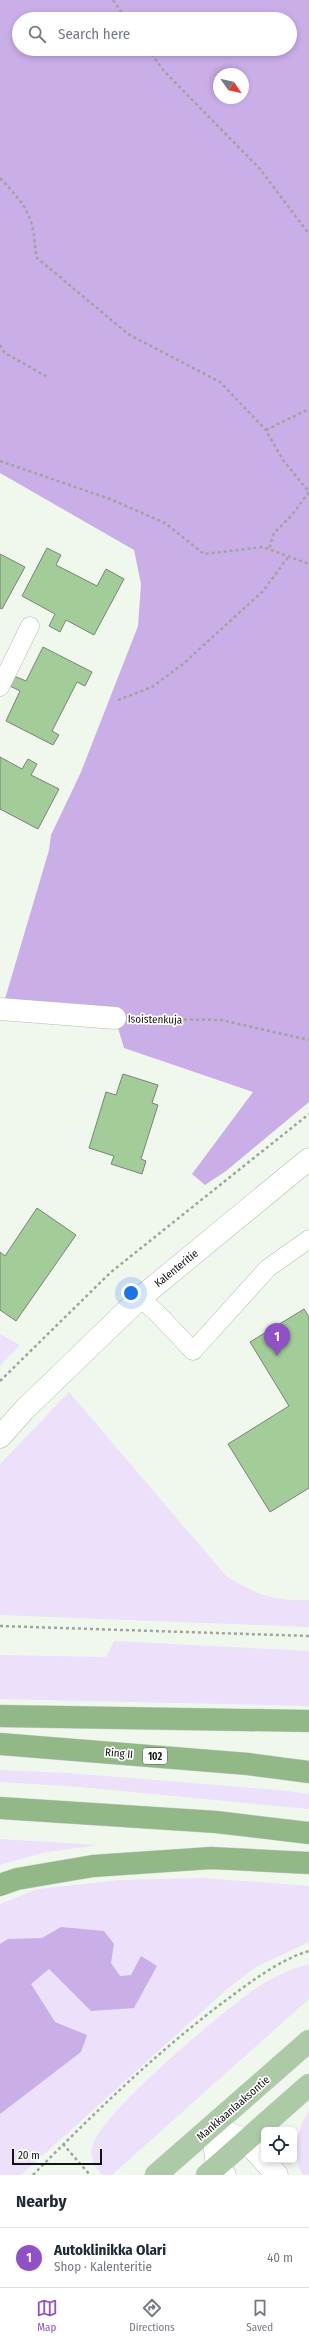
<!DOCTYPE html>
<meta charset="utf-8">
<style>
:root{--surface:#fff;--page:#f2f2f3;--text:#1f2937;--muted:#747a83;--line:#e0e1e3;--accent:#9051c7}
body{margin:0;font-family:"Fira Sans Condensed",sans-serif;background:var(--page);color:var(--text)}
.controls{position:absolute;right:12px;bottom:12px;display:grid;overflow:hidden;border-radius:6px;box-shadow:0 2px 6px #0003}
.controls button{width:36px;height:36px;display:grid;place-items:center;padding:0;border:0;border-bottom:1px solid var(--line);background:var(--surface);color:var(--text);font:20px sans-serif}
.compass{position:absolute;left:213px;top:68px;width:36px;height:36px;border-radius:50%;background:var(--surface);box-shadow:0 2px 6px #0003;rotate:124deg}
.scale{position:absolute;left:12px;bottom:10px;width:90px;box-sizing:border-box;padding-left:4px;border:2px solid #121411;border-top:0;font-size:11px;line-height:14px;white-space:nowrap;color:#121411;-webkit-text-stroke:3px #fff;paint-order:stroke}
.you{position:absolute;left:131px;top:1293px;width:14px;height:14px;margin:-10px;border:3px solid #fff;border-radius:50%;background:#1a73e8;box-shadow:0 0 0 6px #1a73e833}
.badge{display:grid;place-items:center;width:26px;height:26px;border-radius:50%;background:var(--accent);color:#fff;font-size:13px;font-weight:700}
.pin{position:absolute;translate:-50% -33px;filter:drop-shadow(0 1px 2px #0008)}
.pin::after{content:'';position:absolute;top:21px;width:14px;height:12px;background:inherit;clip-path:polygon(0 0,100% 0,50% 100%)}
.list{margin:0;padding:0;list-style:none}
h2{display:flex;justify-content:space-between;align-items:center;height:52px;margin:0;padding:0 16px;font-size:17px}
h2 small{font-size:13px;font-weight:400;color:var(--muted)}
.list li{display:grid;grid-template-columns:26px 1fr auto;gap:12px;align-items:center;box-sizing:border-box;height:60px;padding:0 16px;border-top:1px solid var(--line)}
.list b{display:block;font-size:15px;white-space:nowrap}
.list p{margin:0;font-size:13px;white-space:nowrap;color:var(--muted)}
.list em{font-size:13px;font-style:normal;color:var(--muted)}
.icon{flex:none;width:22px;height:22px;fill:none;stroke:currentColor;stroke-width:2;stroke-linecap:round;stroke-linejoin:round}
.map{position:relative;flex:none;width:309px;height:2175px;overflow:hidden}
.search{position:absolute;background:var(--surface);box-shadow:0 2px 6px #0003;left:12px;right:12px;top:12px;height:44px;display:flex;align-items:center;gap:10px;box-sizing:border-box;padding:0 14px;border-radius:22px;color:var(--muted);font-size:15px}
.sheet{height:112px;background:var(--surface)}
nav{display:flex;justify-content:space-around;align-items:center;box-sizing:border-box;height:56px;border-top:1px solid var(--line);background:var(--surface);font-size:11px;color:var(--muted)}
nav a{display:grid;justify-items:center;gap:2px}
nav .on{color:var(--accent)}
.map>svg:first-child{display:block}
.green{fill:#ece0fb}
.forest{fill:#caaee8;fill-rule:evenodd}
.building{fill:#a3cd98;stroke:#7b8279}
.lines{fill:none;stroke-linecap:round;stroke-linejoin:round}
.service-casing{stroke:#b4bbb2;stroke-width:19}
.minor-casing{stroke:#b4bbb2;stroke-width:23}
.secondary-casing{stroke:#b4bbb2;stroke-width:23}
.primary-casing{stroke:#d4d5d4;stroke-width:23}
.trunk-casing{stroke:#d4d5d4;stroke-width:23}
.path{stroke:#9fa49d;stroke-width:2.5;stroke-dasharray:3 3;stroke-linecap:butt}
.service{stroke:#fff;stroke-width:18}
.minor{stroke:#fff;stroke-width:22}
.secondary{stroke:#fff;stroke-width:22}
.primary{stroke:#adcaa6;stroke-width:22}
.trunk{stroke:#92b888;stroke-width:22}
.labels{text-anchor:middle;stroke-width:3.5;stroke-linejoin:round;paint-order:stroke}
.shield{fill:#fff;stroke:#595a58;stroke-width:1}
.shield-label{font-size:10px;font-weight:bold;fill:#121411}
.street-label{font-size:11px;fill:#121411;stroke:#fff}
</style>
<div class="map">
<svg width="309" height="2175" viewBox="0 0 309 2175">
<rect width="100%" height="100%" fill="#f0f8ee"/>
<!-- green -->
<g class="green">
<path d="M0,1334L20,1345L0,1366Z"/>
<path d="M69,1392L227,1577C259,1595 271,1601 309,1600V1627L0,1615V1464Z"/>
<path d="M114,1641L309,1651V1706L0,1699V1655L106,1657Z"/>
<path d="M0,1770L68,1773L279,1790L309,1794V1809L80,1787L0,1782Z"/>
<path d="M0,1839L98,1845L42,1853L0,1865Z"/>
<path d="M203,1878L309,1886V1942L256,1967L226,1990L21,2175H0V1904L38,1889L121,1880Z"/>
<path d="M309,1964V1999L112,2175H102C95,2167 90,2160 92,2148C97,2116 221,2013 252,1991C269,1979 289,1969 309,1964Z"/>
<path d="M309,2110V2175H303C290,2156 298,2128 309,2110Z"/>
</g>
<!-- forest -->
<g class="forest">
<path d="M0,0H309V1102L226,1171L205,1185L192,1174L253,1092L124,1048L115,1018L2,1009L49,850L51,835L81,772L138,626L141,584L134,550L0,473ZM19,19H290V49H19ZM219,74H243V98H219Z"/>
<path d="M61,1927L104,1931L114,1944L111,1963L120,1976L131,1975L141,1956L157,1966L134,2008L91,2011L49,1969L31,1984L55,2022L87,2035L81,2052L0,2114V1944L8,1939L42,1938Z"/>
</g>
<!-- building -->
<g class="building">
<path d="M47,548L61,555L56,565L97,586L106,569L124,579L94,635L66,620L60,632L49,626L55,614L22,596Z"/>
<path d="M0,554L25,567L2,609L0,608Z"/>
<path d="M43,647L92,672L85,686L77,682L52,731L59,735L53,745L6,721L20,691L10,686L14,676L26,681Z"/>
<path d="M0,757L22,769L28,759L37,764L31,775L59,789L38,829L0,809Z"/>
<path d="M123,1074L158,1085L152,1103L158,1105L141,1159L146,1161L142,1174L111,1164L114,1156L89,1148L106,1092L116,1095Z"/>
<path d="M37,1208L76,1235L16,1321L0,1310V1252L5,1256Z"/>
<path d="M304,1309L309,1317V1488L270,1512L228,1444L289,1406L250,1342Z"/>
</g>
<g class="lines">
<defs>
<g id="service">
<path d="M0,687L30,626"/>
<path d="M140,1298L157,1313L193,1351L268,1268L309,1239"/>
</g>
<g id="minor">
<path d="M0,1009L115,1018"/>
<path d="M0,1437L24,1410L140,1298L309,1159"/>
</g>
<path id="secondary" d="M225,2175L217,2166L212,2126L245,2140L277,2175"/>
<g id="primary">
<path d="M156,2175L309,2041"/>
<path d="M207,2175L309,2085"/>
</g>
<g id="trunk">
<path d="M0,1716L309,1721"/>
<path d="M0,1744L248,1764L309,1772"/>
<path d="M0,1808L216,1822L309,1833"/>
<path d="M0,1885L17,1879L93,1866L211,1858L309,1863"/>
</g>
</defs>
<!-- service casing -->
<use href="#service" class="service-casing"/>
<!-- minor casing -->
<use href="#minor" class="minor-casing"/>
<!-- secondary casing -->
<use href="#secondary" class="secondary-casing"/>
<!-- primary casing -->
<use href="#primary" class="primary-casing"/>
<!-- trunk casing -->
<use href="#trunk" class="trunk-casing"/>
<!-- path -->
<g class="path">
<path d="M113,0L126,19"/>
<path d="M148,49L163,70L260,169L309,234"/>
<path d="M0,178C29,209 33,215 36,257L128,334L220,382L266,430L283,460L309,492L292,515L274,533L269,549"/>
<path d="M0,345L5,353L49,378"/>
<path d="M266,430L309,409"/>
<path d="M0,461L110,499L165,523L204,554L263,547L309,564"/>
<path d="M118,700L152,687L183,664L263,591L289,556"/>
<path d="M142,1019L221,1020L309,1040"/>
<path d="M0,1381L111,1272L309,1114"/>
<path d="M0,1626L309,1636"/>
<path d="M63,2144L90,2175"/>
<path d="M33,2175C96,2111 162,2047 233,1995C256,1978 282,1959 309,1951"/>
</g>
<!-- service -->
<use href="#service" class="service"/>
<!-- minor -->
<use href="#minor" class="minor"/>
<!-- secondary -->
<use href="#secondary" class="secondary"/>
<!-- primary -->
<use href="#primary" class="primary"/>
<!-- trunk -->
<use href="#trunk" class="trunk"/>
</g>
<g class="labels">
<!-- shield labels -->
<rect class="shield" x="143" y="1748" width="24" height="16" rx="3"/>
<g class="shield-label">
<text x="155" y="1760">102</text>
</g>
<!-- street labels -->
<g class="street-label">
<text transform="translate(155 1019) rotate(1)" y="4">Isoistenkuja</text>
<text transform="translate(176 1268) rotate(-39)" y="4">Kalenteritie</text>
<text transform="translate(119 1753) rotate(5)" y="4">Ring II</text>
<text transform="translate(233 2108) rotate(-41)" y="4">Mankkaanlaaksontie</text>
</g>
</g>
</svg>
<div class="controls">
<button><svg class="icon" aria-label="locate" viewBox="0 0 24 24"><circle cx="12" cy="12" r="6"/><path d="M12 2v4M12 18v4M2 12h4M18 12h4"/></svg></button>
</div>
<svg class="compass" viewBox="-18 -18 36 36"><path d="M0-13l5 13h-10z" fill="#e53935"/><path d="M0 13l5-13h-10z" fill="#747a83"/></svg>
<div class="scale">20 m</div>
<div class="you"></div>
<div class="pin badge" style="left:277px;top:1356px">1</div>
<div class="search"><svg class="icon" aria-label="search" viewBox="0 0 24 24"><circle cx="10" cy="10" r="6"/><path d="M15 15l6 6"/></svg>Search here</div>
</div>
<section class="sheet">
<h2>Nearby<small></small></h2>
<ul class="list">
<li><span class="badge">1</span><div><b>Autoklinikka Olari</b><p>Shop · Kalenteritie</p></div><em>40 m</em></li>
</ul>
</section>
<nav>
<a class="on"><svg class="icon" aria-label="map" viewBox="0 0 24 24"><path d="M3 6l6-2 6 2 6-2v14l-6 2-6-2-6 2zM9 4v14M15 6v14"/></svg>Map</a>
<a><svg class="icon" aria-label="directions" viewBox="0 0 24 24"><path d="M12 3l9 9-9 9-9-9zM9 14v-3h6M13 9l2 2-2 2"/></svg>Directions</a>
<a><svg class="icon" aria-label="saved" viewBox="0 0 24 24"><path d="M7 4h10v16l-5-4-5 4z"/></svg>Saved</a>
</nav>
